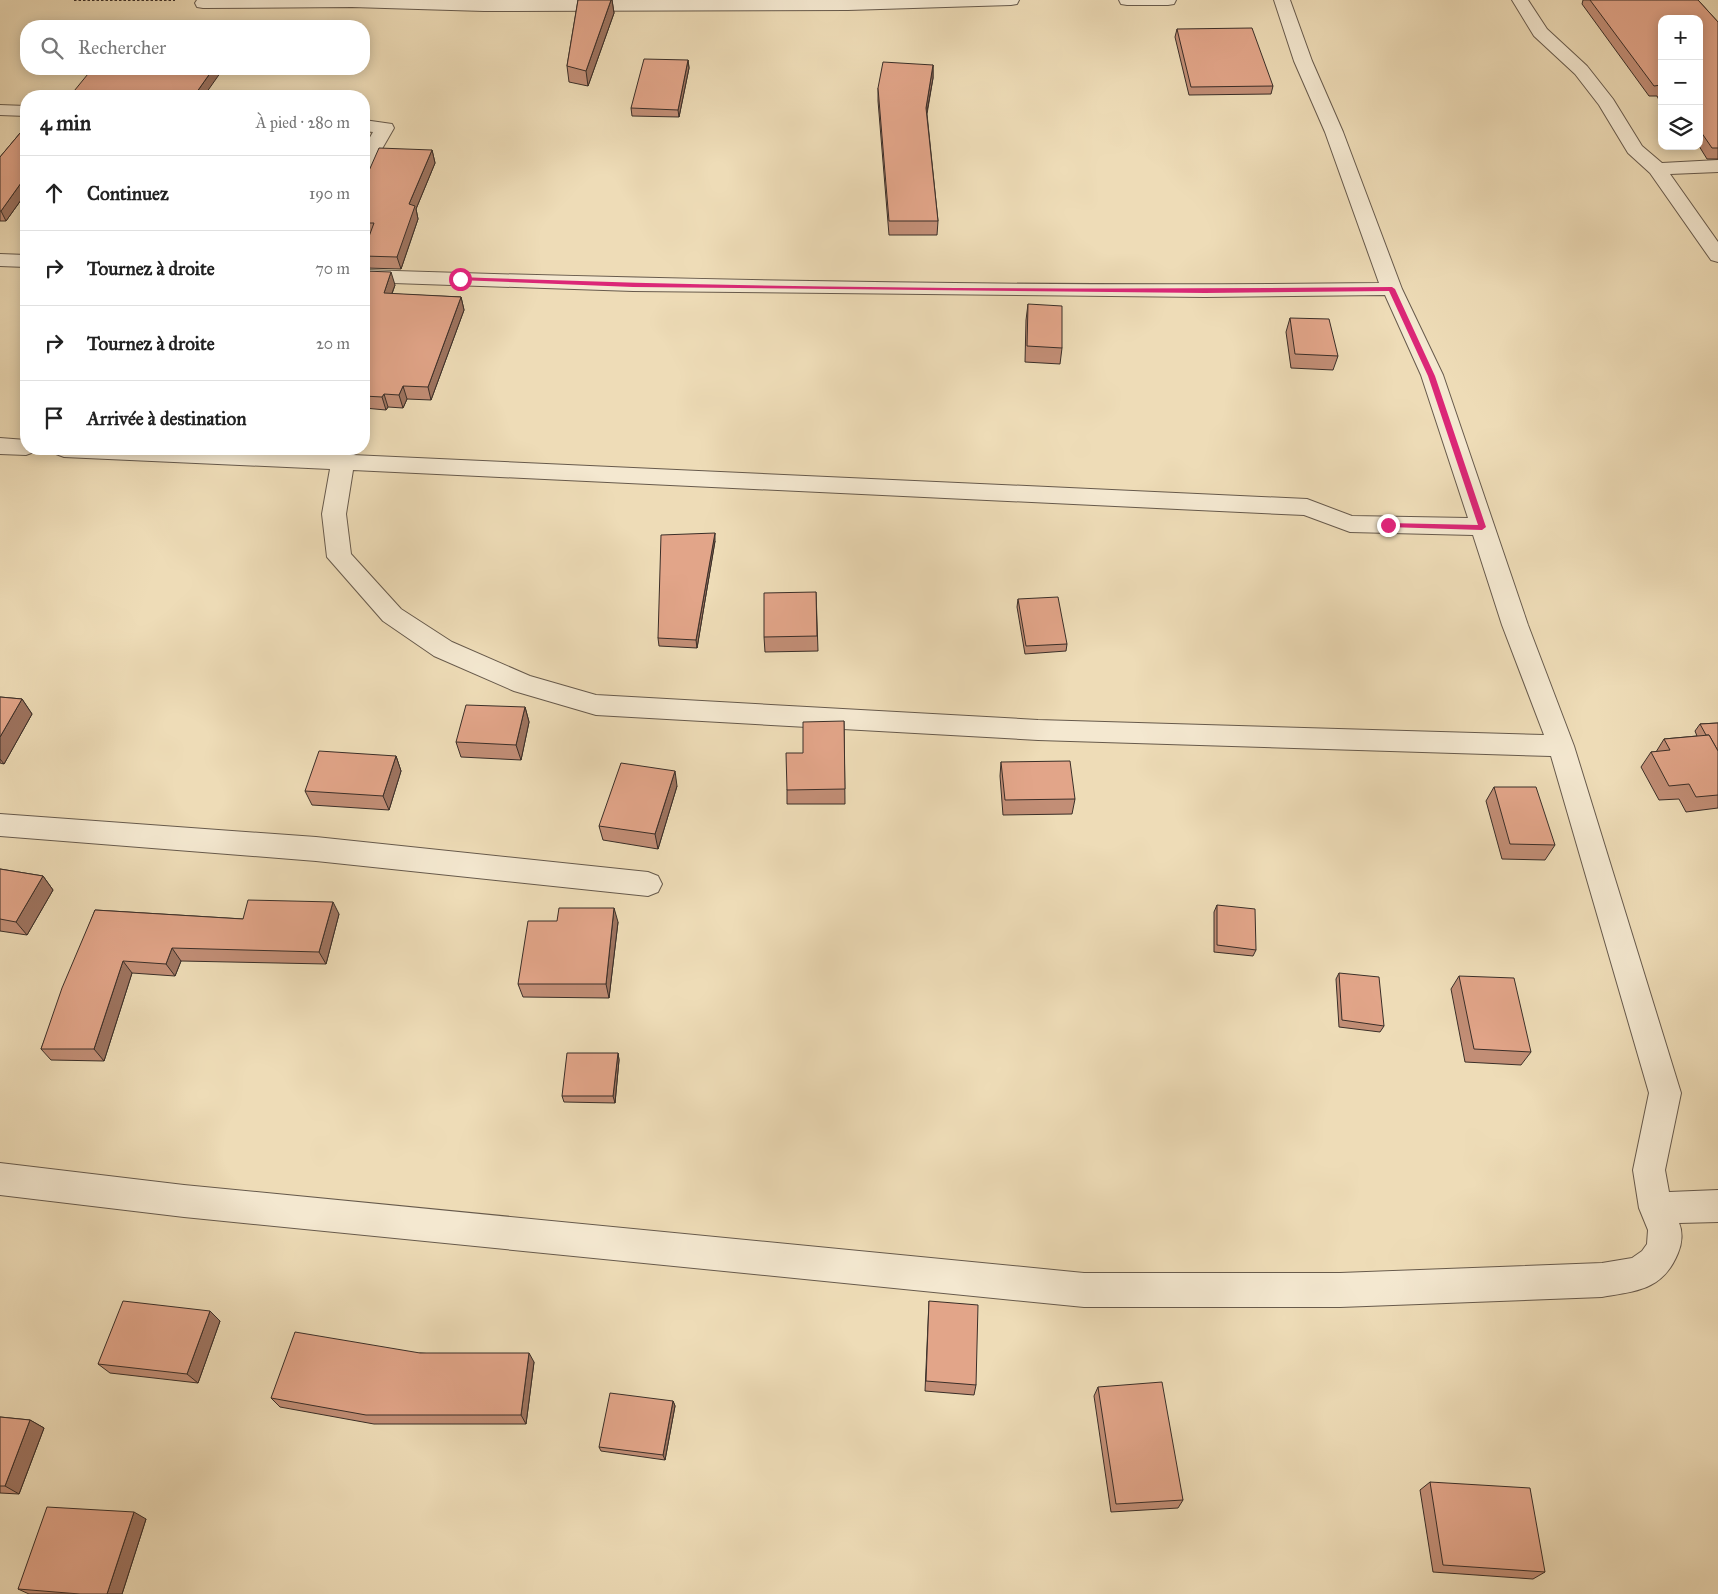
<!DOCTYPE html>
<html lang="fr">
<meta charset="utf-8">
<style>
:root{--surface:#fff;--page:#f2f2f2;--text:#222;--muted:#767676;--line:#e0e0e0}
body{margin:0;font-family:"IM FELL Great Primer",serif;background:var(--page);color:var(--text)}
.controls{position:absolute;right:15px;top:15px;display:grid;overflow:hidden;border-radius:10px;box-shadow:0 2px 12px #0003}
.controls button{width:45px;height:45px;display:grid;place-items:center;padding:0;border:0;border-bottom:1px solid var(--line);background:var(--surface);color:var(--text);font:25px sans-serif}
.stop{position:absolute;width:15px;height:15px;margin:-11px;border:4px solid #db2777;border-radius:50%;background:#fff}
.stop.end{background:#db2777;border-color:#fff;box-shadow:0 1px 5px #0008}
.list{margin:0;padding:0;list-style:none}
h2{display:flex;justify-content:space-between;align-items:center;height:65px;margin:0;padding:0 20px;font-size:21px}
h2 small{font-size:16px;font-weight:400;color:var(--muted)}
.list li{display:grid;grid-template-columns:32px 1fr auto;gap:15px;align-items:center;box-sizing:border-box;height:75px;padding:0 20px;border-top:1px solid var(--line)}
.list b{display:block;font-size:19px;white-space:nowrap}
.list em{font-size:16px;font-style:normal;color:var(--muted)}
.icon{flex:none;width:28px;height:28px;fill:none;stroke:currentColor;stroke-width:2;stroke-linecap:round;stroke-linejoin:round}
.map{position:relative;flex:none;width:1718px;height:1594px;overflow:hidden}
.search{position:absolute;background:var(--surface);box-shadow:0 2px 12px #0003;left:20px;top:20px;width:350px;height:55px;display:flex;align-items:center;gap:12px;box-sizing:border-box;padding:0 18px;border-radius:20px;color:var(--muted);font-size:19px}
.panel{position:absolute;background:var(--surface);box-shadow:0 2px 12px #0003;left:20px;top:90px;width:350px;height:365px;border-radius:20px}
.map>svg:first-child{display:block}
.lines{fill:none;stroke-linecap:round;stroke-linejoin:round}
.street-casing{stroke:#675a4c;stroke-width:2}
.path{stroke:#3a2e28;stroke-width:2;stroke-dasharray:2.5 2;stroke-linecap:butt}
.street{fill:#f4e8d0;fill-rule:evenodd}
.wall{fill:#c28e76;stroke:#3a2e28}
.shaded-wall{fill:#9e7460;stroke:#3a2e28}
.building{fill:#e2a589;stroke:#3a2e28}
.route{fill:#db2777}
</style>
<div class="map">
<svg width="1718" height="1594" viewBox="0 0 1718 1594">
<rect width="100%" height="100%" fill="#eedcb7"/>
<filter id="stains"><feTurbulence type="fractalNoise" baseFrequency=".004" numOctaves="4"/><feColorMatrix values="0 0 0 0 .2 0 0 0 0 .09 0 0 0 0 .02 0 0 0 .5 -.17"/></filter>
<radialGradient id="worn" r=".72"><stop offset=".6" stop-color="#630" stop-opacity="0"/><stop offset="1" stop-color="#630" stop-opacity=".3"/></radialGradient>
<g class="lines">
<defs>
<g id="street">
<path d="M197,0H1019L1017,4L1011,5L848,10L484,11L352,7L203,8L197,7L195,3Z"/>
<path d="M1119,0H1176L1174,4L1168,5H1127L1121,4Z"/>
<path d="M1274,0H1290L1312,61L1343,132L1402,289L1443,375L1528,625L1574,746L1681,1093L1665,1170L1669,1192L1718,1190V1222L1679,1223C1683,1232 1682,1244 1678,1253C1663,1290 1637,1291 1602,1297L1340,1307H1084L184,1217L0,1195V1163L184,1185L1084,1273H1340L1602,1263L1632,1258L1642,1251L1647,1244L1648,1230L1639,1208L1633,1170L1649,1093L1551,756L1038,740L596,715L514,691L434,656L383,621L327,557L322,514L330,469L64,457L56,454L53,449H222L1307,499L1352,516L1468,518L1421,375L1385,295L1205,297L633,291L364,282V270C702,281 1041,287 1379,283L1325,132L1294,61ZM353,470L1304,515L1350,532L1473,535L1502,625L1544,735L1038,720L596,695L530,676L452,642L401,609L351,554L346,514Z"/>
<path d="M1512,0H1528L1547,29L1587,66L1613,99L1642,146L1662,163L1718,160V172L1670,174L1718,242V262L1711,260L1650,173L1628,153L1599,105L1575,74L1534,36Z"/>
<path d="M0,105L26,106V116L0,115Z"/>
<path d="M364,120L392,124L394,128L371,168L364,170V148L373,132L364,131Z"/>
<path d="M0,254L26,255V267L0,266Z"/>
<path d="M0,438L26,440V449H36L34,452L26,455L0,454Z"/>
<path d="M0,814L316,837L648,872L658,876L662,884L658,892L648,896L316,861L0,836Z"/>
</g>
</defs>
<!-- street casing -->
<use href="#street" class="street-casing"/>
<!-- path -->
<path class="path" d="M74,0H175"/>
<!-- street -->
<use href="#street" class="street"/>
</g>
<!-- wall -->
<g class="wall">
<path d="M578,0H612L614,13L588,86L569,82L567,66Z"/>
<path d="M1583,0H1698L1718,22V159H1707L1699,146V19H1662V106L1657,96H1649L1582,4Z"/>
<path d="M1177,29L1273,86L1271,94L1189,95L1175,37Z"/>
<path d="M688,60L689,68L679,117L632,116L631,108Z"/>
<path d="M933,65V78L927,114L938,221L937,235H889L878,101V88Z"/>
<path d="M26,126V193L6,221H0V157Z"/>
<path d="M432,150L435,163L416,209L418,219L401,269L366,268L364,262V250L369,235H364V182Z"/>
<path d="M364,271L395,285L392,294L461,297L464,310L431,400L407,399L403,408L388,407L386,410L364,408Z"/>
<path d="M1028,304L1062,348L1060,364L1025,362L1026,320Z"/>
<path d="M1290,318L1338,356L1333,370L1291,368L1286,332Z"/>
<path d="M715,541L697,648L659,646L658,638Z"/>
<path d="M816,592L818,651L765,652L764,637Z"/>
<path d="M1018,599L1067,644L1066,651L1025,654L1017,607Z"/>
<path d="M0,697L22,699L32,714L4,764L0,763Z"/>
<path d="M525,707L529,722L521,760L461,757L456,742Z"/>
<path d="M844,721L845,804H787V790L803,753Z"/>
<path d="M1718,723V808L1686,812L1679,799L1659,800L1641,767L1651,752H1656L1664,739L1697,736L1695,731L1700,724Z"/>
<path d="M396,756L401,771L389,810L312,805L305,791Z"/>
<path d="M1001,762L1075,799L1072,814L1003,815L1000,776Z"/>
<path d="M677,786L658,849L603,840L599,826Z"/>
<path d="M1494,787L1555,845L1545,860L1502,859L1486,801Z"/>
<path d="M0,869L43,876L53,890L27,935L0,931Z"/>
<path d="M1217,905L1256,950L1253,956L1214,952V912Z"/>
<path d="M95,910L243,919L339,914L326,964L181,961L175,976L132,973L104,1061L51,1060L41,1049Z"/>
<path d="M618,922L609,998L523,997L518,984Z"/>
<path d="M1339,973L1384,1026L1380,1032L1339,1027L1336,979Z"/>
<path d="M1459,976L1531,1052L1521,1065L1465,1062L1451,989Z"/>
<path d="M618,1053L619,1060L615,1103L564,1102L562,1096Z"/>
<path d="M929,1301L976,1385L974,1395L925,1391Z"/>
<path d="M220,1321L198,1383L110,1373L98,1364Z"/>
<path d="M420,1353L534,1362L526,1424H374L280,1407L271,1398Z"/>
<path d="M1098,1387L1183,1500L1178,1508L1111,1512L1094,1396Z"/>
<path d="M673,1401L675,1406L665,1460L601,1451L599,1447Z"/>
<path d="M0,1417L30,1420L44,1428L19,1494L0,1493Z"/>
<path d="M1430,1482L1545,1572L1533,1579L1433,1572L1420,1490Z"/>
<path d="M146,1519L122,1594H29L18,1589Z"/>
</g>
<!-- shaded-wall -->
<g class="shaded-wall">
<path d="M611,0H612L614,13L588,86L586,71Z"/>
<path d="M688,60L689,68L679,117L678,110Z"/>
<path d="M933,65V78L925,122L926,108Z"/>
<path d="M213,69H223L204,96H194Z"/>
<path d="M432,150L435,163L416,209L418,219L401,269L397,257L409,204Z"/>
<path d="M26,176V193L6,221L1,211Z"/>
<path d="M391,272L395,285L387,306L384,293Z"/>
<path d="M461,297L464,310L431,400L428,387Z"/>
<path d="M403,386L407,399L403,408L399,395Z"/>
<path d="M384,394L388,407L386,410L382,397Z"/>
<path d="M715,533V541L697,648L696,640Z"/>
<path d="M22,699L32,714L4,764L0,759V737Z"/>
<path d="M525,707L529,722L521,760L516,745Z"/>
<path d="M396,756L401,771L389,810L383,796Z"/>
<path d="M675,771L677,786L658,849L655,834Z"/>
<path d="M43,876L53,890L27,935L16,922Z"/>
<path d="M333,902L339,914L326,964L319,952Z"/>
<path d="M614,908L618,922L609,998L606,984Z"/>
<path d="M172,948L181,961L175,976L166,964Z"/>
<path d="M123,961L132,973L104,1061L94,1049Z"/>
<path d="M618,1053L619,1060L615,1103L613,1096Z"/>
<path d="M210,1311L220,1321L198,1383L187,1374Z"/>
<path d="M529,1353L534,1362L526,1424L521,1415Z"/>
<path d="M673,1401L675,1406L665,1460L663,1455Z"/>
<path d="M30,1420L44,1428L19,1494L5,1486Z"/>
<path d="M134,1512L146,1519L122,1594H107Z"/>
</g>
<!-- building -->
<g class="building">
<path d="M578,0H611L586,71L567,66Z"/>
<path d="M1590,0H1698L1718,22V148H1712L1699,129V19H1662V87L1661,85L1654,86Z"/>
<path d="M205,24L226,26H202Z"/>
<path d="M1252,28L1273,86L1191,87L1177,29Z"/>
<path d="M644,59L688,60L678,110L631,108Z"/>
<path d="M883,62L933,65L926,108L938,221H889L878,88Z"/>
<path d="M92,69H213L194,96H70Z"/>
<path d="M26,126V176L1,211H0V157Z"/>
<path d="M379,148L432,150L409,204L415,206L397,257L364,256V250L374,223H364V182Z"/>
<path d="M364,271L391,272L384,293L461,297L428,387L403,386L399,395L384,394L382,397L364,396Z"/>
<path d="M1028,304L1062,306V348L1027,346Z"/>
<path d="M1290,318L1329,319L1338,356L1295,354Z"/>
<path d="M715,533L696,640L658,638L661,535Z"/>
<path d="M816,592L817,636L764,637V593Z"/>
<path d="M1058,597L1067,644L1026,646L1018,599Z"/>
<path d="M0,697L22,699L0,737Z"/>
<path d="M466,705L525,707L516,745L456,742Z"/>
<path d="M844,721L845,789L787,790L786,753H803V722Z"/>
<path d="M1718,723V751L1709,735H1706L1700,724Z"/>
<path d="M1709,735L1718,751V795L1696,797L1689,784L1669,786L1651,752L1670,750L1664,739Z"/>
<path d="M319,751L396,756L383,796L305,791Z"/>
<path d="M1070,761L1075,799L1005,800L1001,762Z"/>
<path d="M621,763L675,771L655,834L599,826Z"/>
<path d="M1494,787H1536L1555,845L1510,844Z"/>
<path d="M0,869L43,876L16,922L0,919Z"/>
<path d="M248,900L333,902L319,952L172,948L166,964L123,961L94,1049H41L62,988L95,910L243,919Z"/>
<path d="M1217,905L1255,909L1256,950L1217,945Z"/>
<path d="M559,908H614L606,984H518L528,921H557Z"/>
<path d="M1339,973L1379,977L1384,1026L1342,1020Z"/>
<path d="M1459,976L1514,978L1531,1052L1474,1049Z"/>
<path d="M567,1053H618L613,1096H562Z"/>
<path d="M123,1301L210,1311L187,1374L98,1364Z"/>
<path d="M929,1301L978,1305L976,1385L926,1381Z"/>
<path d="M295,1332L420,1353H529L521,1415H366L271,1398Z"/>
<path d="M1162,1382L1183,1500L1116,1504L1098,1387Z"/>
<path d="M610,1393L673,1401L663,1455L599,1447Z"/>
<path d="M0,1417L30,1420L5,1486H0Z"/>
<path d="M1430,1482L1530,1488L1545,1572L1443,1565Z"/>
<path d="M47,1507L134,1512L107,1594H80L18,1589Z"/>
</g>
<!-- route -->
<path class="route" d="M460,277C770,289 1081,290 1392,287L1395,289L1435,376L1486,527L1482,530L1388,527L1384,525L1388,523L1478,525L1428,376L1389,291L1205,293L633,287L458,280Z"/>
<rect width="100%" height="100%" filter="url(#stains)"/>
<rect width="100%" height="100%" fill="url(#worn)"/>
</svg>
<div class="controls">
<button>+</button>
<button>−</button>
<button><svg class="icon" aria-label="layers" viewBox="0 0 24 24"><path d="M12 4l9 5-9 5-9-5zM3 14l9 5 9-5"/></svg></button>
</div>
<div class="stop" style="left:460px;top:279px"></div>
<div class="stop end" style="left:1388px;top:525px"></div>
<div class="search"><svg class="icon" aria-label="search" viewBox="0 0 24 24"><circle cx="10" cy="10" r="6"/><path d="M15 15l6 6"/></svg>Rechercher</div>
<section class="panel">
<h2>4 min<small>À pied · 280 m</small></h2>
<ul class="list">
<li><svg class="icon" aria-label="ahead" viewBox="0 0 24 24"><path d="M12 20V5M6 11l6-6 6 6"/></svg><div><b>Continuez</b></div><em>190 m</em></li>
<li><svg class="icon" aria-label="right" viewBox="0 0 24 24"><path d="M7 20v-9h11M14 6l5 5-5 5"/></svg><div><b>Tournez à droite</b></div><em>70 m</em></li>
<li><svg class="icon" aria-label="right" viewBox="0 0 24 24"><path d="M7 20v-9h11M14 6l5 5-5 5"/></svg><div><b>Tournez à droite</b></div><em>20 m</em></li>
<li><svg class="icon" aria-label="arrive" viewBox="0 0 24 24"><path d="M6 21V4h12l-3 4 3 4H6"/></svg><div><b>Arrivée à destination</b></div></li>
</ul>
</section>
</div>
